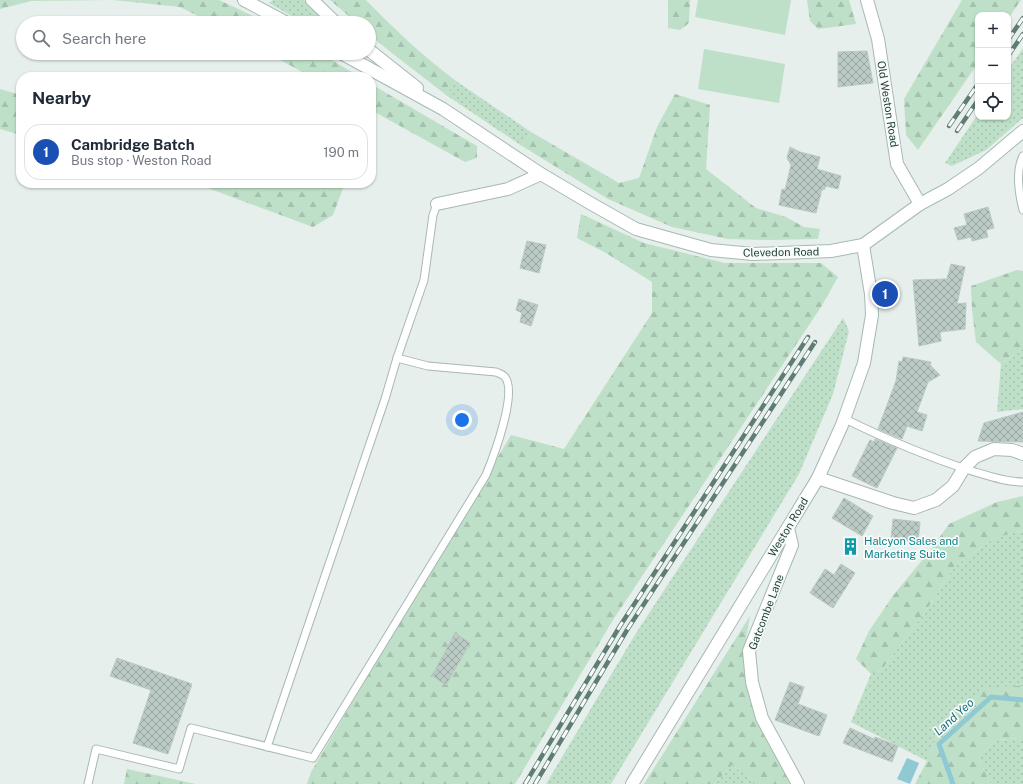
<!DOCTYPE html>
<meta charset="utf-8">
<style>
:root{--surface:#fff;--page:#f6f6f7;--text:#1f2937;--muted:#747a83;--line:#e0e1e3;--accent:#7f5249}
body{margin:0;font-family:"Public Sans",sans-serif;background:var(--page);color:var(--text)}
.controls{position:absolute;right:12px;top:12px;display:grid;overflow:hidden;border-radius:8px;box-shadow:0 1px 3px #0004}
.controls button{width:36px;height:36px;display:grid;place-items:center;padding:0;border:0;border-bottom:1px solid var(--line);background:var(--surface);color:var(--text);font:20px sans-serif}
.you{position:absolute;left:462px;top:420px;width:14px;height:14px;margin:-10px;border:3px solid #fff;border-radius:50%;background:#1a73e8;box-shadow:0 0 0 6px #1a73e833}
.badge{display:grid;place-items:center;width:26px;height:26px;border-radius:50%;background:var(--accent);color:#fff;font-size:13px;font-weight:700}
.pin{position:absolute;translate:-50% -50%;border:2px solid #fff;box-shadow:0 1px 4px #0006}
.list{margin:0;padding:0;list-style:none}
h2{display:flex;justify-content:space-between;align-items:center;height:52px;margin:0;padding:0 16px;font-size:17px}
h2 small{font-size:13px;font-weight:400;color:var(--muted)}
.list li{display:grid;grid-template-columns:26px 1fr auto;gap:12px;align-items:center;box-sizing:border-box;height:56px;margin:0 8px 8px;padding:0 8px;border:1px solid var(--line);border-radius:16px}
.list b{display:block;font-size:15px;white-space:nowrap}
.list p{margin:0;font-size:13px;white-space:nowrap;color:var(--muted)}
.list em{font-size:13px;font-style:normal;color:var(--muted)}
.icon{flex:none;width:22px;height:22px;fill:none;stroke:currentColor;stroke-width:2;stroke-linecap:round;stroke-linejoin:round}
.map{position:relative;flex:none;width:1023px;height:784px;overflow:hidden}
.search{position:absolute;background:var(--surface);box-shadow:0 1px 3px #0004;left:16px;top:16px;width:360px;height:44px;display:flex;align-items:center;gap:10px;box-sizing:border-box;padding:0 14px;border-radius:22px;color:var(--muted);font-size:15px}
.panel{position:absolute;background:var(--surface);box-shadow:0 1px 3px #0004;left:16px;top:72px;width:360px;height:116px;border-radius:16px}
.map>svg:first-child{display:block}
.grass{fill:url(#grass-dots)}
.forest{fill:url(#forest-firs)}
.garden{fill:#bfe0c8}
.water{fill:#8ec9d4}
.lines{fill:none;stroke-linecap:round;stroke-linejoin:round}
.stream{stroke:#8ec9d4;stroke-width:5}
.building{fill:url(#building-cross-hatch);stroke:#b8c9c2}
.service-casing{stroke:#a8b8b2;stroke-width:9}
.minor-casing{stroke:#a8b8b2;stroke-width:14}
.tertiary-casing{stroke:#a8b8b2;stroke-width:14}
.secondary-casing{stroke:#a4bbb3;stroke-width:14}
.service{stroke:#fff;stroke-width:7}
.minor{stroke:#fff;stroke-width:12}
.tertiary{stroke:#fff;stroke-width:12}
.secondary{stroke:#fff;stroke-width:12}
.rail-casing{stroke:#5f7d75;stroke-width:4.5}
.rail{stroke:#f7fbf9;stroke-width:3;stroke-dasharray:9;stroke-linecap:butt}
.labels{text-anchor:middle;stroke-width:3.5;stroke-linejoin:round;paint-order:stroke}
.street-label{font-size:11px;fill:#24423a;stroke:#f7fbf9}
.culture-label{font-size:11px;fill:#0d838f;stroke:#f7fbf9;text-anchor:start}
.water-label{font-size:12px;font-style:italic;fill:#1c6f80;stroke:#f7fbf9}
</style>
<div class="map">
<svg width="1023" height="784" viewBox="0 0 1023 784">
<defs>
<pattern id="grass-dots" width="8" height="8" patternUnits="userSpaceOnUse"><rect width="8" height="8" fill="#bfe0c8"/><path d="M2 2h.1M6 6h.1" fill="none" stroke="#a4c1ad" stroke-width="1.8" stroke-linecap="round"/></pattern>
<pattern id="forest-firs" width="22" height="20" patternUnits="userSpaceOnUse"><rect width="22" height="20" fill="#bfe0c8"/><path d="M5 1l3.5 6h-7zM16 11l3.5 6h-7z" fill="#a4c1ad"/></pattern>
<pattern id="building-cross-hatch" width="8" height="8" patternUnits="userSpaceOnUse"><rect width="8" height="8" fill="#bbcac4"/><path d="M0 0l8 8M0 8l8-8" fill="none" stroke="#98a6a0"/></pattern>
</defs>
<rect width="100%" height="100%" fill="#e6efeb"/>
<!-- grass -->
<g class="grass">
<path d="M273,0H304L330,23H304L269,3Z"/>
<path d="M1023,48V118L986,150L952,166L945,163L978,114V117H1008V70Z"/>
<path d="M456,81L531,132L522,146L446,95Z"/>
<path d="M843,318L849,331L833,394L799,474L611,784H546L636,633Z"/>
<path d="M1023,349V409L997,412L1001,364Z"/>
<path d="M1023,530V686H1019L936,738L927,761L851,722L871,674L882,669L925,612L955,566L993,539Z"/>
<path d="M1023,738V784H991L978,757L996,740Z"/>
<path d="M732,765L750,778L754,784H714Z"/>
</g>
<!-- forest -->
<g class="forest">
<path d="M0,0H219L268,23H212L180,7L113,0L31,1L0,9Z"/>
<path d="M330,0H366C394,29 424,57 456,81L446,95L388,50L369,34V23H357Z"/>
<path d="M668,0H690L689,23L680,30L668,28Z"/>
<path d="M807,0H849L856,24L818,29L810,21Z"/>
<path d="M962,0H1021L1008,19V15H978V63L918,150L906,135L904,99Z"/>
<path d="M268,53H320L360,77H311Z"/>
<path d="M371,84L477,146V158L465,162L371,110Z"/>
<path d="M0,89L21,95V135L0,129Z"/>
<path d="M675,94L710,105L706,169L756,208L786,217L804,227L820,229L818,239L767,240L728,239L672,227L608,199L522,146L531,132L619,183L639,178L657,127Z"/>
<path d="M194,183H345L333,215L313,227Z"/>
<path d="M581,214L644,243L725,263H821L838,277L821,307L613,620L515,784H307L311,772L511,435L564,449L652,313V282L606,253L577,238Z"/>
<path d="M1017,270L1023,271V349L1001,364L976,342L972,310L971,286Z"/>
<path d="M1023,496V530L993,539L955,566L925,612L882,669L871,674L856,659L869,631L892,597L932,548L949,524L997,502Z"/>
<path d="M750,616L744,651L748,691L757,723L792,784H754L750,778L732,765L714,784H644Z"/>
<path d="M1019,686H1023V738L996,740L978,757L991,784H915L927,761L936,738L986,687Z"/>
<path d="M127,769L196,784H124Z"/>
</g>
<!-- garden -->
<g class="garden">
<path d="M698,0H791L785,35L695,17Z"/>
<path d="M704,49L785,64L779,103L698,89Z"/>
</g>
<!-- water -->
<path class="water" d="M907,758L919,763L910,784L897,779Z"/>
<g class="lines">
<!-- stream -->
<path class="stream" d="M953,784L939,744L991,697L1023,700"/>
</g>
<!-- building -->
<g class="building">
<path d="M867,51L873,83L838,87V52Z"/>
<path d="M790,147L800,152L820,157L817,169L841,176L838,189L826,186L824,190L822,189L816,213L779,205L782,189L785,190L791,165L787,158Z"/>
<path d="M988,207L994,228L986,230L988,237L972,241L971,237L958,240L954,228L967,225L964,214Z"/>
<path d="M527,241L546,245L539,273L520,268Z"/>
<path d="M951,264L965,267L957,304L966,303L965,329L940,332L941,341L919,346L913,280L947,279Z"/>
<path d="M519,299L538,305L531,326L520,322L522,313L516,310Z"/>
<path d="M903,357L931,362L930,365L940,375L928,382L917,412L927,415L922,431L907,426L902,439L878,429L896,381L899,361L902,362Z"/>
<path d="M1023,412V442L978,441L984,423Z"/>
<path d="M875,439L897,448L877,488L852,476L870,440L874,442Z"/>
<path d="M844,498L873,516L862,536L832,518Z"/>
<path d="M893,519L920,522L918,542L891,540Z"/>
<path d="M841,564L855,573L833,608L810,593L825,569L834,575Z"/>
<path d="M455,633L470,643L446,685L432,676Z"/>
<path d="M117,658L192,684L168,754L133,743L151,690L110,676Z"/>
<path d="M790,682L804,687L798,704L827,715L819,736L775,720Z"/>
<path d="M850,728L874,739L875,737L898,746L892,762L843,743Z"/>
</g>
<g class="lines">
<defs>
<g id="service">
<path d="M1023,156C1015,172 1019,194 1023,210"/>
<path d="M845,419C886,439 928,457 972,471C989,476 1006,482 1023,482"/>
<path d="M267,747L385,399L397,358"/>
<path d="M88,784L96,749L179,769L191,728L313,758L486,475C493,458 519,390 504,376C502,374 498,373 496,372L428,366L397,358L424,280L433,215L437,204"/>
</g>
<g id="minor">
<path d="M867,0L878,39L897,164L920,204"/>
<path d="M437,204L508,189L541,174"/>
<path d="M818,478L893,503L914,508L936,500L953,486L964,468L975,457L994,449L1012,450L1023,454"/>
<path d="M788,528L792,545L749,651L752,682L762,718L798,784"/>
</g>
<path id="tertiary" d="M632,784L818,478L842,425L864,363L872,315L871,294L863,245"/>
<g id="secondary">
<path d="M244,0L287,23"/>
<path d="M312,0L336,23"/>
<path d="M369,50L417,88"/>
<path d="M341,53L443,109L541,174L590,203L636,229L711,250L753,254L831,251L863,245L920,204L948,189L979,168L1023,131"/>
</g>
</defs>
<!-- service casing -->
<use href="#service" class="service-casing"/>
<!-- minor casing -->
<use href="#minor" class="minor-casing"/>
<!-- tertiary casing -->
<use href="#tertiary" class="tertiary-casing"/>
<!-- secondary casing -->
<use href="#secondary" class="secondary-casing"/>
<!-- service -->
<use href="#service" class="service"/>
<!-- minor -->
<use href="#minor" class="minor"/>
<!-- tertiary -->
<use href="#tertiary" class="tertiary"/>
<!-- secondary -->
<use href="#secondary" class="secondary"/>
<defs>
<g id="rail">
<path d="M1008,40L1023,18"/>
<path d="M1008,56L1023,34"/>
<path d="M949,126L978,84"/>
<path d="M957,131L978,100"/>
<path d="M525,784L620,626L808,337"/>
<path d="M535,784L627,630L815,342"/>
</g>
</defs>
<!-- rail casing -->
<use href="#rail" class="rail-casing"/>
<!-- rail -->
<use href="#rail" class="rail"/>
</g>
<!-- icons -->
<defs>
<symbol id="building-bare" viewBox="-9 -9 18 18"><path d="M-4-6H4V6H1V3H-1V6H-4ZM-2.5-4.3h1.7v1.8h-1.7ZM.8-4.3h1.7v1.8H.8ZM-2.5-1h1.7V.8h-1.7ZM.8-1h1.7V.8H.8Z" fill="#0f9aa8" stroke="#f7fbf9" stroke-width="2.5" paint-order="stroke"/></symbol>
</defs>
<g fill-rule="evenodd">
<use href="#building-bare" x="838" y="534" width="25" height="25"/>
</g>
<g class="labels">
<!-- street labels -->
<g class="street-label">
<text transform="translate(888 104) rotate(81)" y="4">Old Weston Road</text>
<text transform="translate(781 252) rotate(-1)" y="4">Clevedon Road</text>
<text transform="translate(788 527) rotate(-59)" y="4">Weston Road</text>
<text transform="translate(766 612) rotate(-69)" y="4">Gatcombe Lane</text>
</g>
<!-- culture labels -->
<g class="culture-label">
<text x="864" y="545">Halcyon Sales and<tspan x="864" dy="13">Marketing Suite</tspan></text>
</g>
<!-- water labels -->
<g class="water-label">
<text transform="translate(954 717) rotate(-42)" y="4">Land Yeo</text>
</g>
</g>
</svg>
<div class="controls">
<button>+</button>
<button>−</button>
<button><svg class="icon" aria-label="locate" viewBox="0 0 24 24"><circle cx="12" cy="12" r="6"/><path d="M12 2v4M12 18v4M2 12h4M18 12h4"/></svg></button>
</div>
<div class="you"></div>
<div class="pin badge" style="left:885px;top:294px;background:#1a4fb4">1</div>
<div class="search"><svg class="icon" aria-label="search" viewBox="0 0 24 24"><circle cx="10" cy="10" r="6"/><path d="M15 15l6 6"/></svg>Search here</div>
<section class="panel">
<h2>Nearby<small></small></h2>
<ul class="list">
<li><span class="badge" style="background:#1a4fb4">1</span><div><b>Cambridge Batch</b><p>Bus stop · Weston Road</p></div><em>190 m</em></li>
</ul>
</section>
</div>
